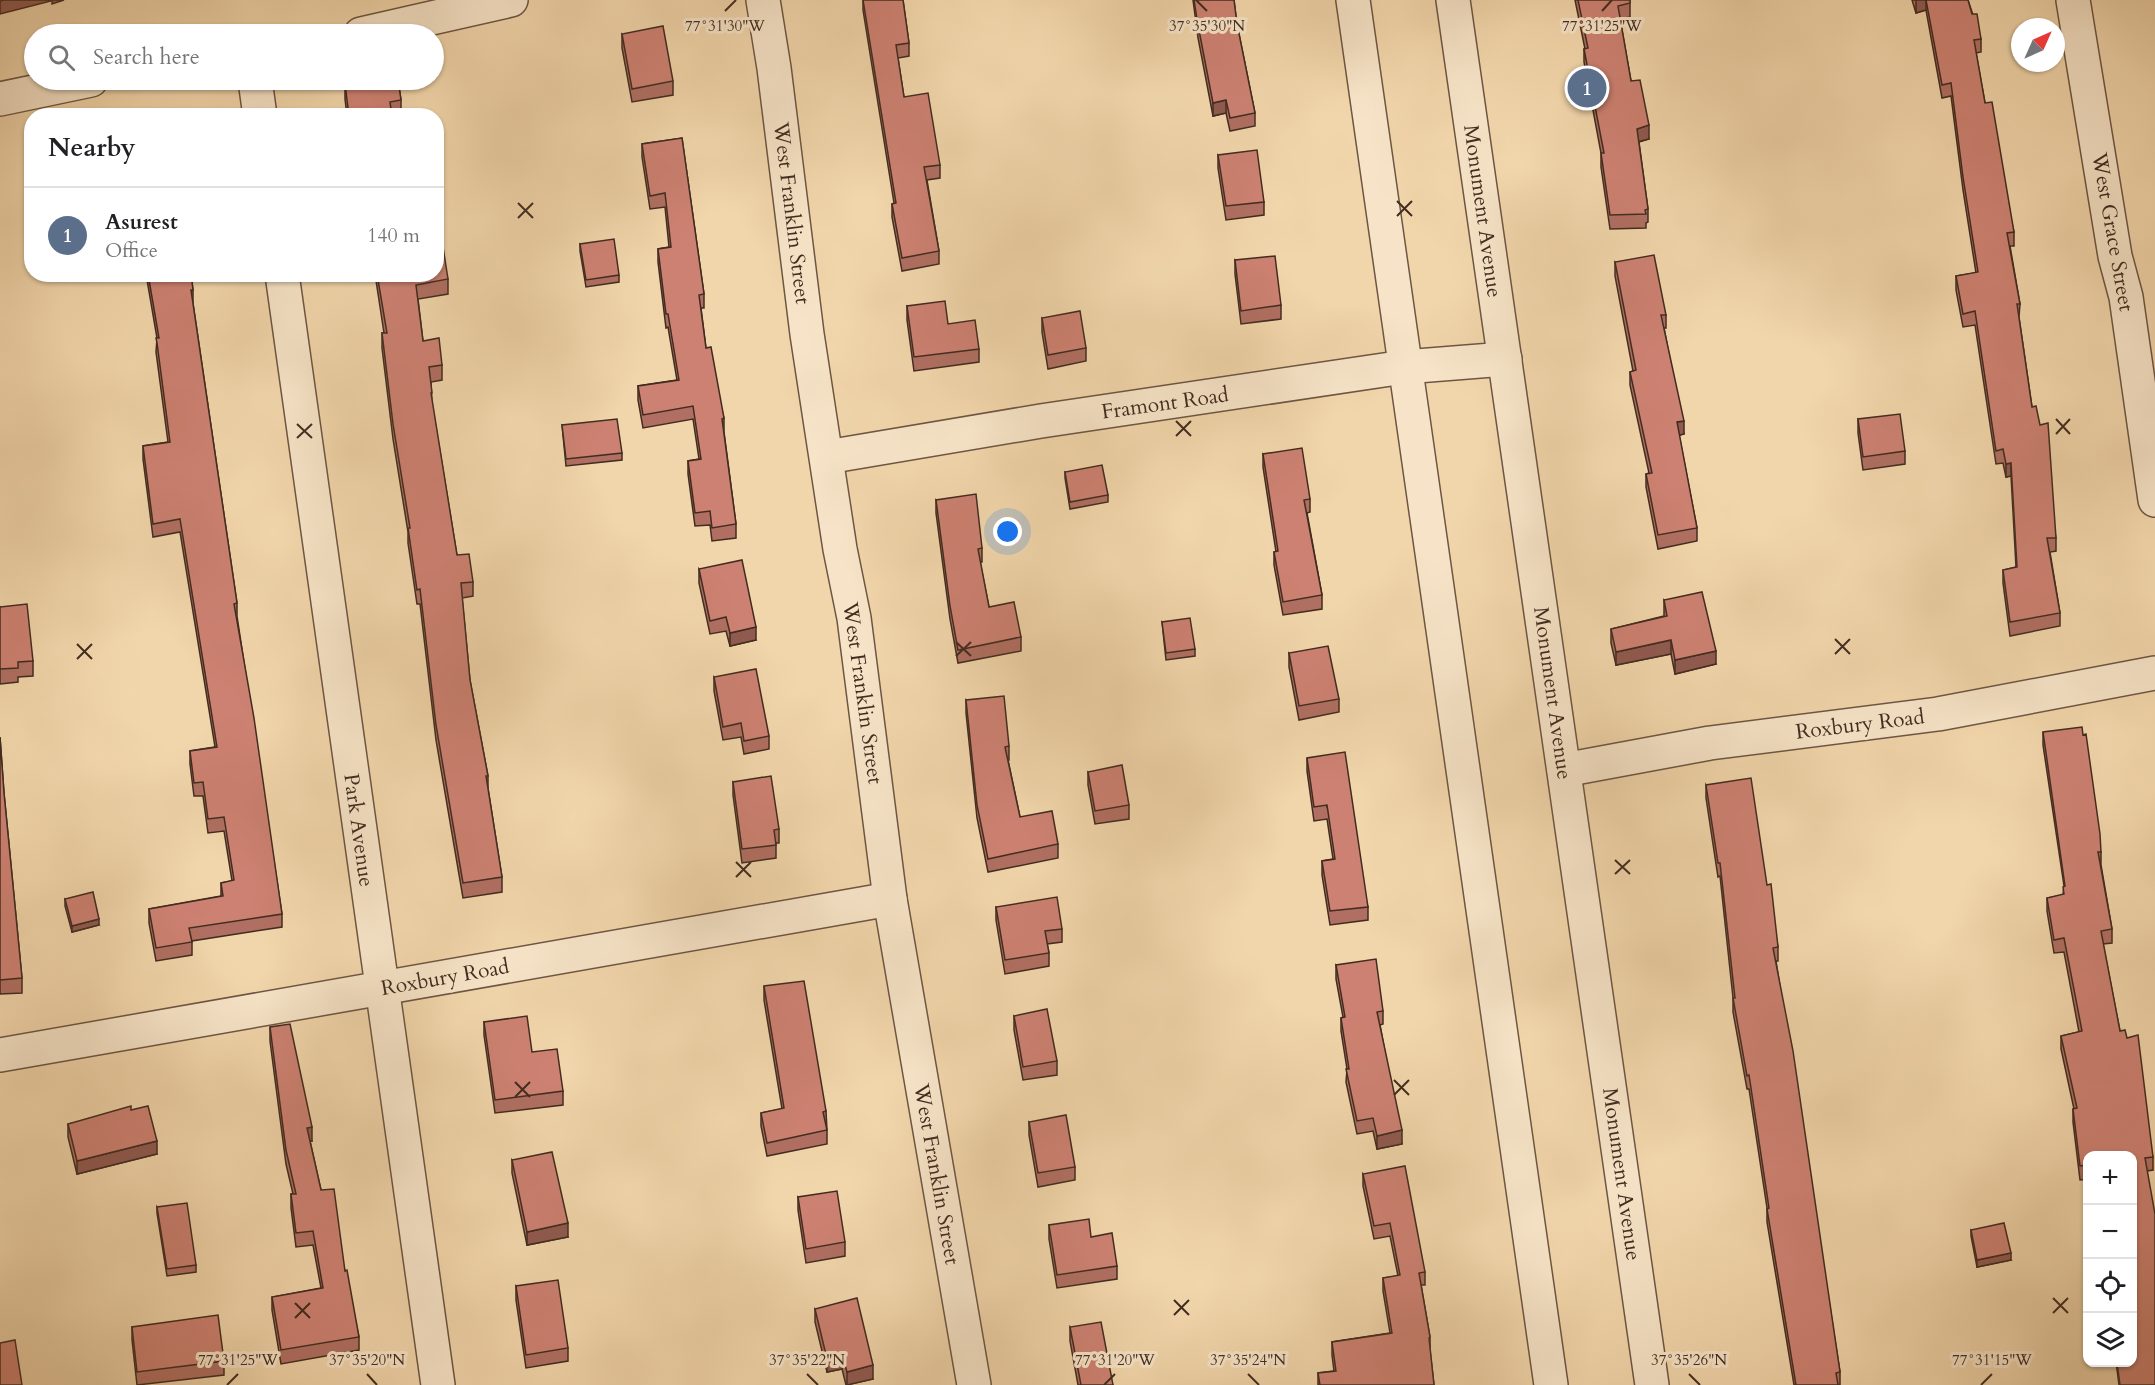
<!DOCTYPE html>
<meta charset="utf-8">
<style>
:root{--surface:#fff;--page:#f6f6f6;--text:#202124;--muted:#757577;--line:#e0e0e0;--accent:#2563eb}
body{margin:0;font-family:Cardo,serif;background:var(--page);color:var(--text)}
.controls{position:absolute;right:18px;bottom:18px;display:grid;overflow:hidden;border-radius:12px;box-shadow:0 2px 4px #0004}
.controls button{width:54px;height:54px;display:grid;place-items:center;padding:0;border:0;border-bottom:2px solid var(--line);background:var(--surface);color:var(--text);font:30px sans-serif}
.compass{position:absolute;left:2011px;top:18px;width:54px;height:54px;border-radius:50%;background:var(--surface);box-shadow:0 2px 4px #0004;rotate:45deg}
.you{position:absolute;left:1008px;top:532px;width:21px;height:21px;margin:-15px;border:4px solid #fff;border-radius:50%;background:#1a73e8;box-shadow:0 0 0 9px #1a73e833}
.badge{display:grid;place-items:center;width:39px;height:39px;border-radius:50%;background:var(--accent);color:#fff;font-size:20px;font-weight:700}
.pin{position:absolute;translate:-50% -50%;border:3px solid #fff;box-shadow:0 2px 6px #0006}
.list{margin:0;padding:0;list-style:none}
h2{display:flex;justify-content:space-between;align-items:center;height:78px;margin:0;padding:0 24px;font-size:26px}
h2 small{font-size:20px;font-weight:400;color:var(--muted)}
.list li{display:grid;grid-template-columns:39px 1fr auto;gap:18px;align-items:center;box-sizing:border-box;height:96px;padding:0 24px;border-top:2px solid var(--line)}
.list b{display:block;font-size:22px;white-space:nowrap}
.list p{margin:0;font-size:20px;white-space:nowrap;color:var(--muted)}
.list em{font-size:20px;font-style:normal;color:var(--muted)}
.icon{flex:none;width:33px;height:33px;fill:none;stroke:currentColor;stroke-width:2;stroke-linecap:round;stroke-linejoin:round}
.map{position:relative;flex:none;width:2155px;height:1385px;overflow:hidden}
.search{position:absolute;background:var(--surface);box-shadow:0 2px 4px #0004;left:24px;top:24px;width:420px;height:66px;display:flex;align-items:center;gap:15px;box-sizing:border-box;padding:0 21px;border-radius:33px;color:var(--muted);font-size:22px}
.panel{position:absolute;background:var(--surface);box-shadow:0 2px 4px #0004;left:24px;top:108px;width:420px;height:174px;border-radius:24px}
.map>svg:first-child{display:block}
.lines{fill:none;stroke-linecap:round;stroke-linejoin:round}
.minor-casing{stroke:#6d5643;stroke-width:36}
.minor{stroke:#f7e4c8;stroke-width:33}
.wall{fill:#b06f62;stroke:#412c20;stroke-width:1.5}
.shaded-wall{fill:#905a50;stroke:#412c20;stroke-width:1.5}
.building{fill:#cd8172;stroke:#412c20;stroke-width:1.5}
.ticks{fill:none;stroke:#412c20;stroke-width:2}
.labels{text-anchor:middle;stroke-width:6;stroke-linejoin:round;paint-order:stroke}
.street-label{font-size:21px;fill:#412c20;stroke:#f7e4c8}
.ticks-label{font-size:15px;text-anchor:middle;fill:#412c20;stroke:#f7e4c8;stroke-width:6;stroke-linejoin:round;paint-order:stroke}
</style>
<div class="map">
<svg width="2155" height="1385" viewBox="0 0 2155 1385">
<rect width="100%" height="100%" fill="#f2d6ab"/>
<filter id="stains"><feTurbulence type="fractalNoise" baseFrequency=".00333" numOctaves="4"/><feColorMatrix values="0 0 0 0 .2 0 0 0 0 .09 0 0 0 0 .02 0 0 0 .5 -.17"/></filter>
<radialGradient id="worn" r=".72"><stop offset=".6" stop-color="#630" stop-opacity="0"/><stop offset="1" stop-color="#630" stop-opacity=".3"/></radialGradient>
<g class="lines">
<defs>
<g id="minor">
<path d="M763,0L774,68L807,334L840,549L854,618L890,899L974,1385"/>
<path d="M1353,0L1551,1385"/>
<path d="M1453,0L1652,1385"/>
<path d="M2073,0L2115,256L2126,297L2155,500"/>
<path d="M361,34L511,0"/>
<path d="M255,80L260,116"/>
<path d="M0,99L91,80"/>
<path d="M282,274L438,1385"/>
<path d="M827,457L1041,421L1404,367L1505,359"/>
<path d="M1564,770L1710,743L1938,714L2155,673"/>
<path d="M0,1055L890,899"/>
</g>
</defs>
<!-- minor casing -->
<use href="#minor" class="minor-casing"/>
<!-- minor -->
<use href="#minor" class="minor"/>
</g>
<!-- wall -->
<g class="wall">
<path d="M863,0H903L909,43V56L898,58L904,97L940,165V178L927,180L939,251V264L902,271L892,217V204L894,203L863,10Z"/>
<path d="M1193,0H1234L1237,24L1255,113V126L1230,131L1226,113L1213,116L1198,38Z"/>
<path d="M1575,0H1630V17L1620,19L1631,81L1649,139L1639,142L1648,209V222L1646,223V228L1610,229L1601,167V153L1584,62V49H1585Z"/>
<path d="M1912,0H1968L1981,39V52L1976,53L1985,103L2014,232V246H2010L2020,304L2019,317L2032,407L2056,538V551L2050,552L2060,613V626L2010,636L2003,583V570L2016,567L2011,476L2006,477L2003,463L1996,464L1975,325L1963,327L1956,290V276L1976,273L1963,190L1951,96L1942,98L1926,10L1916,13Z"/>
<path d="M622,34L673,81V95L632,102L622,48Z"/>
<path d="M350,80H398L401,100V115L347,116L345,99V84H350Z"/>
<path d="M682,138L704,294V308H701L706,348L724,418V432L736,524V538L712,541L710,525L695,526L688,474V461L699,459L693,419L643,428L638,400V386L677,380L668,327L666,328L658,262V249L669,247L665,207L650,209L642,157V144Z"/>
<path d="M1218,155L1264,202V215L1226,220L1218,168Z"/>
<path d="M580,244L619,275V282L586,287L580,251Z"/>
<path d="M1235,260L1281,305V319L1241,324L1235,274Z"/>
<path d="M1615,262L1666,315V328H1664L1684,434L1679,435L1697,528V541L1658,549L1646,487V474L1649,473L1630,385V372L1633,371L1615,276Z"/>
<path d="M146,274H191L193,290V303L237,603V616L282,914V927L192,941V955L156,961L149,923V909L221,896V883L232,881L224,831L208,833L203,796H194L190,764V751L215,747L180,532L153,537L143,459V446L168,442L156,352L157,338Z"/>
<path d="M375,274H436L448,279V294L418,299L423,341L442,365V380L431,382L432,403L457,555L473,582V596L462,598L470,680L488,776V788L502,877V892L463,898L436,740L420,604H417L408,543V532L393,439L382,348V333H384Z"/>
<path d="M907,306L948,324L979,349V362L914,371L907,320Z"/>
<path d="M1042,318L1086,348V361L1048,369L1042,332Z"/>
<path d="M1858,419L1905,451V464L1863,470L1858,433Z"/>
<path d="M562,425L622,453V460L566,466Z"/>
<path d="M1263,454L1310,499V512L1307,513L1322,595V609L1283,615L1274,565V552H1276L1263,467Z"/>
<path d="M1065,472L1108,495V502L1070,509L1065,478Z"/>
<path d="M936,500L982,548V562H980L989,607L1021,637V651L958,663L950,619L936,513Z"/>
<path d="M699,569L756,640L730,646L726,631L710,634L699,583Z"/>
<path d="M1664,600L1716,664L1675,674L1671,654L1616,665L1611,643V629L1664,616Z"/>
<path d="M0,607L33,661V676L18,677V682L0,684Z"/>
<path d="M1162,622L1195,649V656L1166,660Z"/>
<path d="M1289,653L1339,699V712L1299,720L1289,667Z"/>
<path d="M714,677L769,736V749L744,754L741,737L723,740L714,691Z"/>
<path d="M966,700L1009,746V760H1008L1020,817L1058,844V858L988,872L977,818L966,713Z"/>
<path d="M2043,732L2101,852V865L2112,929V943L2103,944L2120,1031L2153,1157V1170L2147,1171L2155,1385H2119L2116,1362H2133L2088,1155V1179L2080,1180L2073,1122V1109H2074L2061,1049V1036L2079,1032L2064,952L2054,953L2047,911V898L2063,895L2064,886L2043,745Z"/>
<path d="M0,737L4,793L22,978V993L0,994Z"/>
<path d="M1307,758L1368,907V920L1330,925L1322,875V861L1333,859L1327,819L1314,821L1307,771Z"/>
<path d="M1088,772L1129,805V819L1095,824L1088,785Z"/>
<path d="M733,782L779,829V843H776V858L742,863L733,795Z"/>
<path d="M1706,785L1767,885L1778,947V961H1776L1840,1372V1385H1794L1767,1222V1208L1749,1089H1747L1733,1012V998L1720,876L1718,877L1706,798Z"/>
<path d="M65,899L99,925L72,932L65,906Z"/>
<path d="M996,907L1062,929V942L1047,944L1049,953V966L1005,974L996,920Z"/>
<path d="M1336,965L1383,1011V1024L1380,1025L1402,1144L1377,1149L1373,1131L1357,1134L1346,1082L1347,1069L1341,1031V1018L1343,1017L1336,979Z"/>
<path d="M764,986L826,1111L827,1130V1144L767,1156L761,1126V1113L782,1109L764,1000Z"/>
<path d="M1014,1016L1057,1061V1075L1023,1080L1014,1030Z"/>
<path d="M484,1022L532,1052L563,1091V1105L495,1113L484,1035Z"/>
<path d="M270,1027L312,1141H310L321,1190L345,1271L359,1337V1350L281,1364L272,1310V1297L321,1288L313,1245L296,1247L291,1208V1194H293L286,1164L270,1041Z"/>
<path d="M131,1110L157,1154L77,1174L68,1137V1124Z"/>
<path d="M1029,1122L1075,1167V1180L1038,1187L1029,1135Z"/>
<path d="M512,1160L568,1237L527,1245L512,1173Z"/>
<path d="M1363,1174L1425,1272V1285H1421L1430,1337V1350L1434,1385H1318V1373L1334,1371L1332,1355V1342L1390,1333L1383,1291V1278L1398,1276L1390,1236L1374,1239L1363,1186Z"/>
<path d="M798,1197L845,1242V1256L806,1263L798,1210Z"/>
<path d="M157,1207L196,1265V1272L167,1276L157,1213Z"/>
<path d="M1049,1225L1091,1237L1117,1266V1279L1057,1288L1049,1239Z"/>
<path d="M1971,1230L2011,1260L1977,1267L1971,1236Z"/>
<path d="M516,1286L568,1348V1361L526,1368L516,1300Z"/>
<path d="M815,1309L873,1379L846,1385L842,1369L827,1372L815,1322Z"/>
<path d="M132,1327L224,1361V1375L137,1385L132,1340Z"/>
<path d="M1070,1327L1113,1385H1078L1070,1341Z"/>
</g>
<!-- shaded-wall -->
<g class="shaded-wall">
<path d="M4,0H51V1L0,14V1Z"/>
<path d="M52,0H64L52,4Z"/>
<path d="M1916,0H1926V10L1916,13Z"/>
<path d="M1226,100V113L1213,116V103Z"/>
<path d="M1649,125V139L1637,142V129Z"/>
<path d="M1684,421V434L1677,436V422Z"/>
<path d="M2011,463V476L2006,477V464Z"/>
<path d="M756,627V640L730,646V633Z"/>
<path d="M1671,640V654L1616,665V652Z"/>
<path d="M1716,651V664L1675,674V660Z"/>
<path d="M99,919V925L72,932V926Z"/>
<path d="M312,1127V1141L307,1142V1128Z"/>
<path d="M1402,1130V1144L1377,1149V1136Z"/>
<path d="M157,1141V1154L77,1174V1161Z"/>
<path d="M568,1223V1237L527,1245V1232Z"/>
<path d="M2011,1253V1260L1977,1267V1260Z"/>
<path d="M842,1355V1369L827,1372V1359Z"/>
<path d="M873,1365V1379L847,1385V1372Z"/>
</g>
<!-- building -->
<g class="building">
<path d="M863,0H903L909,43L896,45L904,97L928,93L940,165L924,167L939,251L902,258L892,204L896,203Z"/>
<path d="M1194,0H1234L1237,24L1255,113L1230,118L1226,100L1213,103L1198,25Z"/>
<path d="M1578,0H1630V3L1618,6L1631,81L1640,80L1649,125L1637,129L1648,209L1645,210L1646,214L1610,215L1601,153H1604L1584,49L1588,48Z"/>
<path d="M1926,0H1968L1972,14H1977L1981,39L1974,40L1985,103L1992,102L2014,232L2007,233L2020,304H2017L2032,407L2036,406L2040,425L2048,423L2056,538H2047L2060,613L2010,622L2003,570L2017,567L2011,463L2006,464L2003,449L1996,451L1975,311L1963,314L1956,276L1978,272L1963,177L1951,83L1942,85Z"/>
<path d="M663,26L673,81L632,89L622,34Z"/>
<path d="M351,80H398L401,100L390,102L392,116H349L345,84L352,83Z"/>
<path d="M682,138L704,294L699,295L706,348L711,347L724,418L722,419L736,524L712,528L710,511L695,513L688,461L701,459L693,406L643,415L638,386L679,380L668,314H666L658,249L671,247L665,193L650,196L642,144Z"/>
<path d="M1257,150L1264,202L1226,206L1218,155Z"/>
<path d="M440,228L448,279L416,285L423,341L439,338L442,365L429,367L432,393H431L457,555L469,554L473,582L461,583L470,680L488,776H486L502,877L463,883L436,725L420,589L417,590L408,528H410L393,424L382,333H387L377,274H436V229Z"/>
<path d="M614,239L619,275L586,280L580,244Z"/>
<path d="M1654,255L1666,315H1661L1684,421L1677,422L1697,528L1658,535L1646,474L1652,473L1630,372L1636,370L1615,262Z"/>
<path d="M1275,256L1281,305L1241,311L1235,260Z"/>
<path d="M148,274H191L193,290H191L237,603L234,604L254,718L282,914L189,928L192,942L156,948L149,909L223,896L221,883L234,880L224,817L208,819L203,782L194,783L190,751L217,747L180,519L153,524L143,446L170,442L157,343L156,338H159Z"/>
<path d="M945,301L948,324L975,320L979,349L914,357L907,306Z"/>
<path d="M1080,311L1086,348L1048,355L1042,318Z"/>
<path d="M1900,414L1905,451L1863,457L1858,419Z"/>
<path d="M617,419L622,453L566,459L562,425Z"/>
<path d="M1302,448L1310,499L1304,500L1322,595L1283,602L1274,552L1278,551L1263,454Z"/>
<path d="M1102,465L1108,495L1070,502L1065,472Z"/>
<path d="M976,494L982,548L978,549L989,607L1014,602L1021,637L958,650L950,606L936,500Z"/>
<path d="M742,560L756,627L730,633L726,617L710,621L699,569Z"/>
<path d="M1702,592L1716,651L1675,660L1671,640L1616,652L1611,629L1667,616L1664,600Z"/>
<path d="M27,604L33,661L18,662V668L0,669V607Z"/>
<path d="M1190,618L1195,649L1166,653L1162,622Z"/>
<path d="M1328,646L1339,699L1299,706L1289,653Z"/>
<path d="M756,669L769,736L744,741L741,723L723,727L714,677Z"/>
<path d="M1004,696L1009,746L1005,747L1020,817L1052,811L1058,844L988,859L977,805L966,700Z"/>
<path d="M2082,727L2083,735L2086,734L2100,834L2101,852H2098L2112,929L2101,931L2120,1031L2125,1030L2127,1038L2138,1035L2153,1157L2145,1158L2155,1214V1385H2120L2117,1362H2133V1155H2088V1165L2080,1166L2073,1109L2077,1108L2061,1036L2082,1031L2064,938L2054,940L2047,898L2064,894L2063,887L2065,886L2043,732Z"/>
<path d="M0,737L4,793L22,978L0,980Z"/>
<path d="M1345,752L1368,907L1330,911L1322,861L1335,859L1327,805L1314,807L1307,758Z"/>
<path d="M1122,765L1129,805L1095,811L1088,772Z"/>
<path d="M771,776L779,829L774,830L776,845L742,849L733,782Z"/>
<path d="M1751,778L1767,885L1771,884L1778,947L1773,948L1793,1051L1840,1372L1836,1373L1838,1385H1796L1767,1209L1769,1208L1749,1075L1747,1076L1733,998H1735L1720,863H1718L1706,785Z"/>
<path d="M93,892L99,919L72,926L65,899Z"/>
<path d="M1057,897L1062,929L1045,931L1049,953L1005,960L996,907Z"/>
<path d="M1376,959L1383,1011L1377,1012L1402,1130L1377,1136L1373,1118L1357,1121L1346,1069H1349L1341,1018L1345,1017L1336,965Z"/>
<path d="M804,981L826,1111L823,1112L827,1130L767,1143L761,1113L784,1108L764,986Z"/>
<path d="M1047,1009L1057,1061L1023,1067L1014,1016Z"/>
<path d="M527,1016L532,1052L557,1049L563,1091L495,1100L484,1022Z"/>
<path d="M290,1024L312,1127L307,1128L321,1190L334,1189L345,1271L347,1270L359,1337L281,1350L272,1297L323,1288L313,1231L296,1233L291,1194H296L286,1150L270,1027Z"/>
<path d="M131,1106V1110L148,1106L157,1141L77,1161L68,1124Z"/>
<path d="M1066,1115L1075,1167L1038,1173L1029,1122Z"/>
<path d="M552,1152L568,1223L527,1232L512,1160Z"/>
<path d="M1405,1166L1425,1272L1419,1273L1430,1337L1429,1338L1434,1385H1320L1318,1373L1336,1371L1332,1342L1392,1333L1383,1278L1400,1275L1390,1223L1374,1226L1363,1174Z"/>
<path d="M837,1191L845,1242L806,1249L798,1197Z"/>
<path d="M187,1203L196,1265L167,1269L157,1207Z"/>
<path d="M1089,1219L1091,1237L1112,1233L1117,1266L1057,1275L1049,1225Z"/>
<path d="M2004,1223L2011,1253L1977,1260L1971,1230Z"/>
<path d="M558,1280L568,1348L526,1355L516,1286Z"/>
<path d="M857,1298L873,1365L847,1372L842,1355L827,1359L815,1309Z"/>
<path d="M218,1315L224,1361L137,1372L132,1327Z"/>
<path d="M1101,1322L1113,1385H1081L1070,1327Z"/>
<path d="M15,1340L22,1385H0V1343Z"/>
</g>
<!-- ticks -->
<path class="ticks" d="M1196,0L1207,11M725,11L736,0M1602,11L1612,0M1397,201L1412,216M518,203L533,218M1397,216L1412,201M518,218L533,203M2056,419L2070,434M1176,421L1191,436M297,424L312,438M2056,434L2070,419M1176,436L1191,421M297,438L312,424M1835,639L1850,654M956,642L971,656M77,644L92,659M1835,654L1850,639M956,656L971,642M77,659L92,644M1615,860L1630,874M736,862L751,877M1615,874L1630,860M736,877L751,862M1394,1080L1409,1095M515,1082L530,1097M1394,1095L1409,1080M515,1097L530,1082M2053,1298L2068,1313M1174,1300L1189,1315M295,1303L310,1318M2053,1313L2068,1298M1174,1315L1189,1300M295,1318L310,1303M367,1374L377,1385M807,1374L818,1385M1248,1374L1259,1385M1689,1374L1700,1385M227,1385L238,1374M1104,1385L1115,1374M1981,1385L1992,1374"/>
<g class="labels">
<!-- street labels -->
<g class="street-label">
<text transform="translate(1483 211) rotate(82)" y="7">Monument Avenue</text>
<text transform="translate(792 213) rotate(83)" y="7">West Franklin Street</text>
<text transform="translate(2113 232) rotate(80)" y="7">West Grace Street</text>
<text transform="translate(1165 403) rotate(-8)" y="7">Framont Road</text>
<text transform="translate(863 693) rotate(82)" y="7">West Franklin Street</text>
<text transform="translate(1553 693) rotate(82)" y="7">Monument Avenue</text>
<text transform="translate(1860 724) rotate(-7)" y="7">Roxbury Road</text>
<text transform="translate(359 830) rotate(82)" y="7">Park Avenue</text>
<text transform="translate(445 977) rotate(-10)" y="7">Roxbury Road</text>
<text transform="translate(937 1174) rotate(80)" y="7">West Franklin Street</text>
<text transform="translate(1622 1174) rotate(82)" y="7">Monument Avenue</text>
</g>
</g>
<g class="ticks-label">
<text x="725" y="31">77°31'30"W</text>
<text x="1207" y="31">37°35'30"N</text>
<text x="1602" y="31">77°31'25"W</text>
<text x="1115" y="1365">77°31'20"W</text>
<text x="1992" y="1365">77°31'15"W</text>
<text x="238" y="1365">77°31'25"W</text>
<text x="367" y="1365">37°35'20"N</text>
<text x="807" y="1365">37°35'22"N</text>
<text x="1248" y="1365">37°35'24"N</text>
<text x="1689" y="1365">37°35'26"N</text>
</g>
<rect width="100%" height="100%" filter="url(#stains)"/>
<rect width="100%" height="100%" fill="url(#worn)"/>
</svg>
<div class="controls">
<button>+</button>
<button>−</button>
<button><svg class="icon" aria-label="locate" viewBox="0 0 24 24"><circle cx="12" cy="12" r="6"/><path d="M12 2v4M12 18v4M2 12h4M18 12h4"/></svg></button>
<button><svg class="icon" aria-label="layers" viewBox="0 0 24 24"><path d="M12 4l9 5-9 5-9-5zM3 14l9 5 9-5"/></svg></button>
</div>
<svg class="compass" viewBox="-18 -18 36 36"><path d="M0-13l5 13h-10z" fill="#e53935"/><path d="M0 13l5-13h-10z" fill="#757577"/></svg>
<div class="you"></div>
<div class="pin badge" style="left:1587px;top:88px;background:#5c6f8a">1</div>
<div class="search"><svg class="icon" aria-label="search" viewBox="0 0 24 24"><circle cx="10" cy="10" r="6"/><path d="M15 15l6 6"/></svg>Search here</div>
<section class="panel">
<h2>Nearby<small></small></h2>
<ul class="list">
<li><span class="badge" style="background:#5c6f8a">1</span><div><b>Asurest</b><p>Office</p></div><em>140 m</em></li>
</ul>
</section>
</div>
